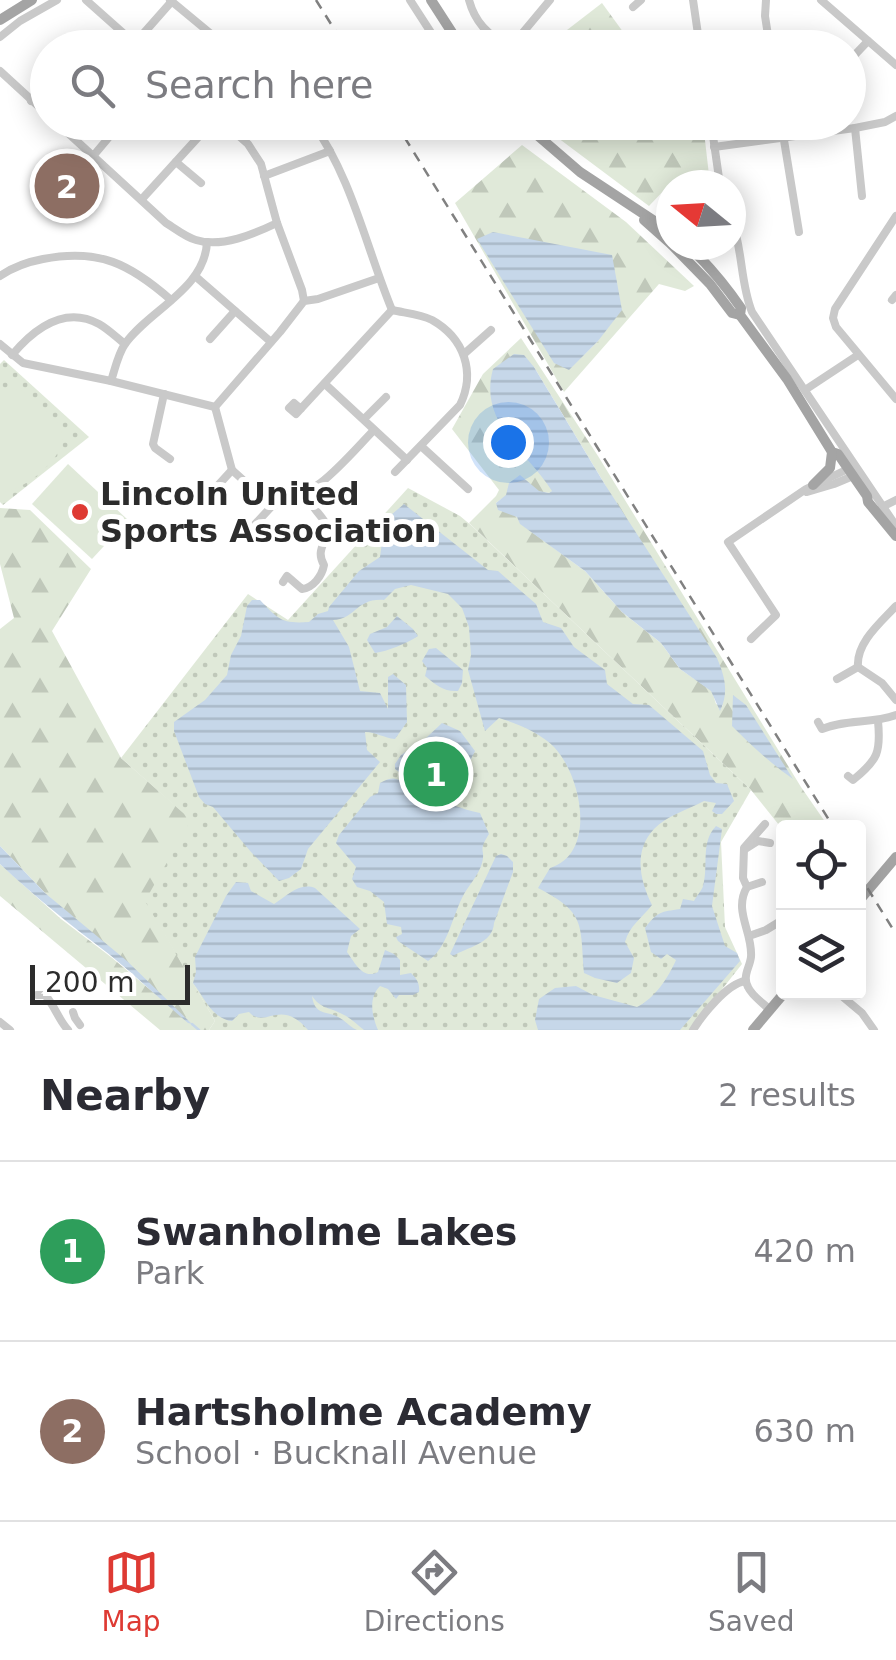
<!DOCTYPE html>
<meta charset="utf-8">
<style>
:root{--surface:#fff;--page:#f2f2f3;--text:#2b2b33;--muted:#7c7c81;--line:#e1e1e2;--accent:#de3a33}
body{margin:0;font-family:"DejaVu Sans",sans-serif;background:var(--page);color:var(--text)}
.controls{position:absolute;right:30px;bottom:30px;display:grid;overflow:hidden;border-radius:10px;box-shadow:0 5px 25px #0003}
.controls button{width:90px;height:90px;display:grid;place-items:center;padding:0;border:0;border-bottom:2px solid var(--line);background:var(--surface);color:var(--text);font:50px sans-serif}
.compass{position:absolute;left:656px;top:170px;width:90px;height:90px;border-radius:50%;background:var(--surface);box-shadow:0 5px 25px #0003;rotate:288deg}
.scale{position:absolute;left:30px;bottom:25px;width:160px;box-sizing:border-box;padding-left:10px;border:5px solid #2c2c2c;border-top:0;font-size:28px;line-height:35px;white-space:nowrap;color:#2c2c2c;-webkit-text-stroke:8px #fff;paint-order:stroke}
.you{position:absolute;left:508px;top:442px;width:35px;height:35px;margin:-25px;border:8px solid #fff;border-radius:50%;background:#1a73e8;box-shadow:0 0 0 15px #1a73e833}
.badge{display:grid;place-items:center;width:65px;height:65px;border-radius:50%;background:var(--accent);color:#fff;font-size:32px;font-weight:700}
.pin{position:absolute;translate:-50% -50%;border:5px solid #fff;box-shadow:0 2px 10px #0006}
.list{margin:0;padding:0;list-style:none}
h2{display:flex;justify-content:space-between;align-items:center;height:130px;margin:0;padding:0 40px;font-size:42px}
h2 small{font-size:32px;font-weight:400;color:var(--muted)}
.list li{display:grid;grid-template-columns:65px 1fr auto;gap:30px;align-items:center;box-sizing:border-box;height:180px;padding:0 40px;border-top:2px solid var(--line)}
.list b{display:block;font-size:38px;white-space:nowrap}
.list p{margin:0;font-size:32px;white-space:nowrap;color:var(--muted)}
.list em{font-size:32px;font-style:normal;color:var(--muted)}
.icon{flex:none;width:55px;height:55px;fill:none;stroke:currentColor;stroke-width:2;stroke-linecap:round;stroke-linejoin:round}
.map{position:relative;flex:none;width:896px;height:1030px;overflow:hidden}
.search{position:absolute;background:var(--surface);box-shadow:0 5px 25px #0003;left:30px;right:30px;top:30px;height:110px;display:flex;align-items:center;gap:25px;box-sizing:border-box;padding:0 35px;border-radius:55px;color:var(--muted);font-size:38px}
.sheet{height:490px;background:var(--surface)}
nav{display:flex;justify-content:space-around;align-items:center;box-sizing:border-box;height:140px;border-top:2px solid var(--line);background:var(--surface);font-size:28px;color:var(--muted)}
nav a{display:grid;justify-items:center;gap:5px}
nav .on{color:var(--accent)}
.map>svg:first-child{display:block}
.forest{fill:url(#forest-firs);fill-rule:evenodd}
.park{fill:url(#park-dots)}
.pitch{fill:#e0e9d9}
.water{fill:url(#water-rules)}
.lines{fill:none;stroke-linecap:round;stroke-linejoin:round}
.stream{stroke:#c6d7e9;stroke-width:2.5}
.minor{stroke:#c9c9c9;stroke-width:8}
.major{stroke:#a4a4a4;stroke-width:10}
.rail{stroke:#818181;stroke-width:2.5;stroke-dasharray:10 8;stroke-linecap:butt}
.poi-dot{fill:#de3a33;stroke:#fff;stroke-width:4}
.labels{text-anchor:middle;stroke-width:10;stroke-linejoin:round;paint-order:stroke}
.poi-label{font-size:32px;font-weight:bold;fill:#2c2c2c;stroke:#fff;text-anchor:start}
</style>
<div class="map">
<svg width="896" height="1030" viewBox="0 0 896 1030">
<defs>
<pattern id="forest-firs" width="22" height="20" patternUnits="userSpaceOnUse" patternTransform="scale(2.5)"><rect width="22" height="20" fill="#e0e9d9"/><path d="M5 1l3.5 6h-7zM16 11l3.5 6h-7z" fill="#c0c8ba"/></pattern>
<pattern id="park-dots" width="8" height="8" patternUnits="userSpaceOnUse" patternTransform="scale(2.5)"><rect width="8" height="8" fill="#e0e9d9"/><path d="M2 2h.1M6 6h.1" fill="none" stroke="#c0c8ba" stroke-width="1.8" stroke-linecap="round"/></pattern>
<pattern id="water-rules" width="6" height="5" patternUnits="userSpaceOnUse" patternTransform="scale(2.5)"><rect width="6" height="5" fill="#c6d7e9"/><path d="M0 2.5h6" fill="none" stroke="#aab9c8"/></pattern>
</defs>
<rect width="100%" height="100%" fill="#fff"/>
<!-- forest -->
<g class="forest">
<path d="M602,3L634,47H553L567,30Z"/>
<path d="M538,123H703L709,175L669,185L649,206Z"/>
<path d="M522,145L626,222L694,286L685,291L659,284L564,392L455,203ZM612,255L598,341L569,369Z"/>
<path d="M521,338L598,456L801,787L828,826L826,828H784L783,830L751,790L469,523L496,496L499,490L452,429L483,374ZM534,367L604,483L723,706L716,704L712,691L680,669L661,643L622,612L585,571L521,524L517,517L496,503C510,491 531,490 549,493L553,491L538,469L511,443Z"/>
<path d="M0,508L30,510L91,569L52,631L121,758L192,820L146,901L215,1021L209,1030H160L0,896V864L61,919L111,957L190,1023L45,893L0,846V629L14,618L0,564Z"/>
</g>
<!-- park -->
<g class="park">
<path d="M4,360L89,437L3,505L0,502V364Z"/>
<path d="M408,488L460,516L472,526L751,790L721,842L725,927L742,964L690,1030H209L215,1021L145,901L191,820L121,758L248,594L288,620Z"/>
</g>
<!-- pitch -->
<g class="pitch">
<path d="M11,388C26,390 33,398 43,408C50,415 60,423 62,433C69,456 20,495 0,491V391Z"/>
<path d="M68,464L128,520L92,559L32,504Z"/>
</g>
<!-- water -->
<g class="water">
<path d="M493,232L612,255L622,310L598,341L569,370L554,363L477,239Z"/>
<path d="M514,354L524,355L534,367L604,483L717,658C725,677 729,692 720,711L711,691L680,669L661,643L622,612L585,571L520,524L517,517L498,510L496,503L506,495L509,483L520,475L539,491L549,493L552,491C527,451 478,423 493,369Z"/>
<path d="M404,504L488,570L498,571L536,604L543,622L561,628L574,647L605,670L607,684L633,704L649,705L703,751L710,775L716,783L727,784L734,801L722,814H716L712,811L716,803L704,801C689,809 666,816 654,829C633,851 640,881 652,905C641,919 630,925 625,942L634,958L631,973L617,983L595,978L584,973C580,923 586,913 538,888L550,868C598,853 581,775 554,747C541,733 516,723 499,718L485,731L468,670L471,655L469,627L462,608L448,594L411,585L395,589L384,600C356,598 355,620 333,620L349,647L360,691L380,693L388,709V677L393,674L406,685L407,722L395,739C384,738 376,732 365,732L367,750L380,762L308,849L301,869L289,878L279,881L251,852L213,807L205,804L199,797L174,731V722L205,700L227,675L231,655L241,636L247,606L252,600H260C278,619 281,624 309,622L318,614L328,611L329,607L359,571L380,557L385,520Z"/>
<path d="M397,616L413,629L418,636C406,644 388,651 375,653L367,640L370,634L387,627Z"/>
<path d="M436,648L463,670L462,683L458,691C444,692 436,685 425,676L427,668L422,661L429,649Z"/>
<path d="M733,695L746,705L793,779C770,763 751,745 732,726Z"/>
<path d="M442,723L460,731L475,751L457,787C441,785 442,778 424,788C440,801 460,809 480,813L489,834C477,853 486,848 482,863C479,875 467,887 462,898C452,918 447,948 428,961L398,941L396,937L402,934L401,927L387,924L384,902L370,891L357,887L352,879L356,867L336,843L339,835L370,797L378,793L380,783C394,775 399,778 410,788L416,785L395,769V764L401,755L425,739Z"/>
<path d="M716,826L722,829L712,906L725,946L737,953L740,961L680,1030H538L535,1020L539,999L555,988L576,986L593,995L637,1007C655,998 668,978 676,960L667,954L661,959L651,952L645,928C658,911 661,912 680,909L683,899L694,901C696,897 702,890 703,886C709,865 700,843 716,826Z"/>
<path d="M0,846L45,893L127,961L192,1024L188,1023C162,1001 137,977 110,955C72,926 35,897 0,864Z"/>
<path d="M501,854L507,856L513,862V872L494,923C493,944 467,947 453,956L450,954L496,856Z"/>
<path d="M236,882L248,883L251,891L274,904C287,896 299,882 315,888L360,929L351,936L347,952C355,963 363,980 378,972L385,950L394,954L400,960V975L411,973C417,979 420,984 419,992L413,995H399L396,999L388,989L380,986C368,998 372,1016 378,1030H364C357,1025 350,1017 342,1014C329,1007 321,1009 312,996C315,1018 329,1009 343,1020C348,1024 352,1028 357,1030H308C280,997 265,1030 249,1012L239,1014L232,1021C212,1019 204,997 193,983L196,972L195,957L226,896Z"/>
</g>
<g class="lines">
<!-- stream -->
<path class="stream" d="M192,1024L199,1030"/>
<!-- minor -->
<g class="minor">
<path d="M86,0L140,48"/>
<path d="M170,0L228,48"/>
<path d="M410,0L441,48"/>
<path d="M469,0C474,19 488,39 509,42L520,36L550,0"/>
<path d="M693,0L700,48"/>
<path d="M766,0L765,16L770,48"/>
<path d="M821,0L896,65"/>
<path d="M633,7L641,0"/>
<path d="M0,37L20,21L57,0"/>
<path d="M135,43L172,1"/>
<path d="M848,62L868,41"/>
<path d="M0,71L48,115"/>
<path d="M31,101L48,83"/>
<path d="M56,122L166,223C176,229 185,237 196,240C222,248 254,234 277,223"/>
<path d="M223,122L248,144L261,164L277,223L302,290L304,301"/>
<path d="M312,122C352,178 366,247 392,310"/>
<path d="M711,122L720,185"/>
<path d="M781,122L799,232"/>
<path d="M855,128L862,196"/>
<path d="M714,147L855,128L885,122L896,116"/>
<path d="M94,155L120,124L125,125"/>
<path d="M176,162L201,183"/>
<path d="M264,176L330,151"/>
<path d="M142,199L212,122"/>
<path d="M896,216L835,309L833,318L836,327L896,399"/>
<path d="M731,218C743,248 740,283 752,312L896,526"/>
<path d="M0,276C13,267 27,262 43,259C99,248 130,264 171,300"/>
<path d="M195,276L271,342"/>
<path d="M892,300L896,295"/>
<path d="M392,310C405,313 420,314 432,320C464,338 476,372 460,405L395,472"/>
<path d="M210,339L235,311"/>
<path d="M0,344L23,363L111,381L215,407"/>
<path d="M464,354L491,330"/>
<path d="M12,355C33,330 64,305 99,324C108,329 116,337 125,344"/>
<path d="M111,381C115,369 118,354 125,344C149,310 205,289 207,242"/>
<path d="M325,384L407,460"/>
<path d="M805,390L858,355"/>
<path d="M164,394L153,444L155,448L170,459"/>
<path d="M215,407L232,470L272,506C316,498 344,461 374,430"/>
<path d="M215,407L280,332L304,301L318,299L379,278"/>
<path d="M301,409L294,403L289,408L296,414L392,310"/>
<path d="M364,419L386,397"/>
<path d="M421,446L468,489"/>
<path d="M807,492L834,484L853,476"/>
<path d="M211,493L232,470"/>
<path d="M882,507L896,500"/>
<path d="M244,536L272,506"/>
<path d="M283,582L287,576L302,589C313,588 322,576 324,565C315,550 327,542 328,528C323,515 310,508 307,494"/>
<path d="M896,606C880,623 856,643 858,667L882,683L896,700"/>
<path d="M751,639L776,615L728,542L806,489L848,469"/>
<path d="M837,679L858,667"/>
<path d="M818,722L822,729C846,719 871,724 896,715"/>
<path d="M848,776L853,780C878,760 881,752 878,721"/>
<path d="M765,824L744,848L743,878L747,887C733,911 753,932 751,957C750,967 742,976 748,987C752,996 763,1003 770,1010"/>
<path d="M747,848L758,841L770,843"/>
<path d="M747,887L762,882"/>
<path d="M749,936L766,930L784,919"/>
<path d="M858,971L861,970"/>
<path d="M837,992L862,1013L874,1030"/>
<path d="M37,995H45C55,1006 58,1019 68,1030"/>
<path d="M73,1012L75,1018L80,1025"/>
<path d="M0,1022L10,1030"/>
<path d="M693,1030C703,1014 727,984 745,981"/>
</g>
<!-- major -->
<g class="major">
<path d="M431,0L462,48"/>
<path d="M0,20L32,0"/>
<path d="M522,122L580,172L671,232"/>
<path d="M644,220L671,244"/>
<path d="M672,245L710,284L732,313L740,315"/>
<path d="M687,245C708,264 725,285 741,308L740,315L787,379L832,452L838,454L867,496L868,502L896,536"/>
<path d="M813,485L830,468L832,452"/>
<path d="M858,902L896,857"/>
<path d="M753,1030L785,992"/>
</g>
<!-- rail -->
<g class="rail">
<path d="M316,0L346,48"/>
<path d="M395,122L834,828"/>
<path d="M858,873L896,934"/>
</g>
</g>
<!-- markers -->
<circle class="poi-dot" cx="80" cy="512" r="10"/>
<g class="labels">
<!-- poi labels -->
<g class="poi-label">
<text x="100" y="505">Lincoln United<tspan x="100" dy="37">Sports Association</tspan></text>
</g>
</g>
</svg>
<div class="controls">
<button><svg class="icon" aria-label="locate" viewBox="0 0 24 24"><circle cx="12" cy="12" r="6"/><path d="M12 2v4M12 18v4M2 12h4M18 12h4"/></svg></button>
<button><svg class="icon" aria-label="layers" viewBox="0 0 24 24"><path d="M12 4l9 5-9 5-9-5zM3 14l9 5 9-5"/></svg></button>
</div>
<svg class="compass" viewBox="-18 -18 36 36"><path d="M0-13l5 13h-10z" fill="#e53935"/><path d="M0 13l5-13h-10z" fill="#7c7c81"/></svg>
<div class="scale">200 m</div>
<div class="you"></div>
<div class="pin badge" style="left:436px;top:774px;background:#2e9e5b">1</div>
<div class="pin badge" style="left:67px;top:186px;background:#8d6e63">2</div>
<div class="search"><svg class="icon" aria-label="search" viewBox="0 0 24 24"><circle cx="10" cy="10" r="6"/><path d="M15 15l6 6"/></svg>Search here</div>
</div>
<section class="sheet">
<h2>Nearby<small>2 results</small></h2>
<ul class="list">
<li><span class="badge" style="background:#2e9e5b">1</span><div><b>Swanholme Lakes</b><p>Park</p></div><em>420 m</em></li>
<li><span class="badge" style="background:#8d6e63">2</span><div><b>Hartsholme Academy</b><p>School · Bucknall Avenue</p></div><em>630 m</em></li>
</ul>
</section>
<nav>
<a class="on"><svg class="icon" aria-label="map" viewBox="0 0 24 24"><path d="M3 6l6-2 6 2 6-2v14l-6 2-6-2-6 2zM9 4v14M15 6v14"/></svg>Map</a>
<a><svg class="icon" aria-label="directions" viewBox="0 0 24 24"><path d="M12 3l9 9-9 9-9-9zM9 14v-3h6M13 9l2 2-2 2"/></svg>Directions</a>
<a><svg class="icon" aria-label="saved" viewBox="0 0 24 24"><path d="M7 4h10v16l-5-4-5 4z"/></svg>Saved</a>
</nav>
